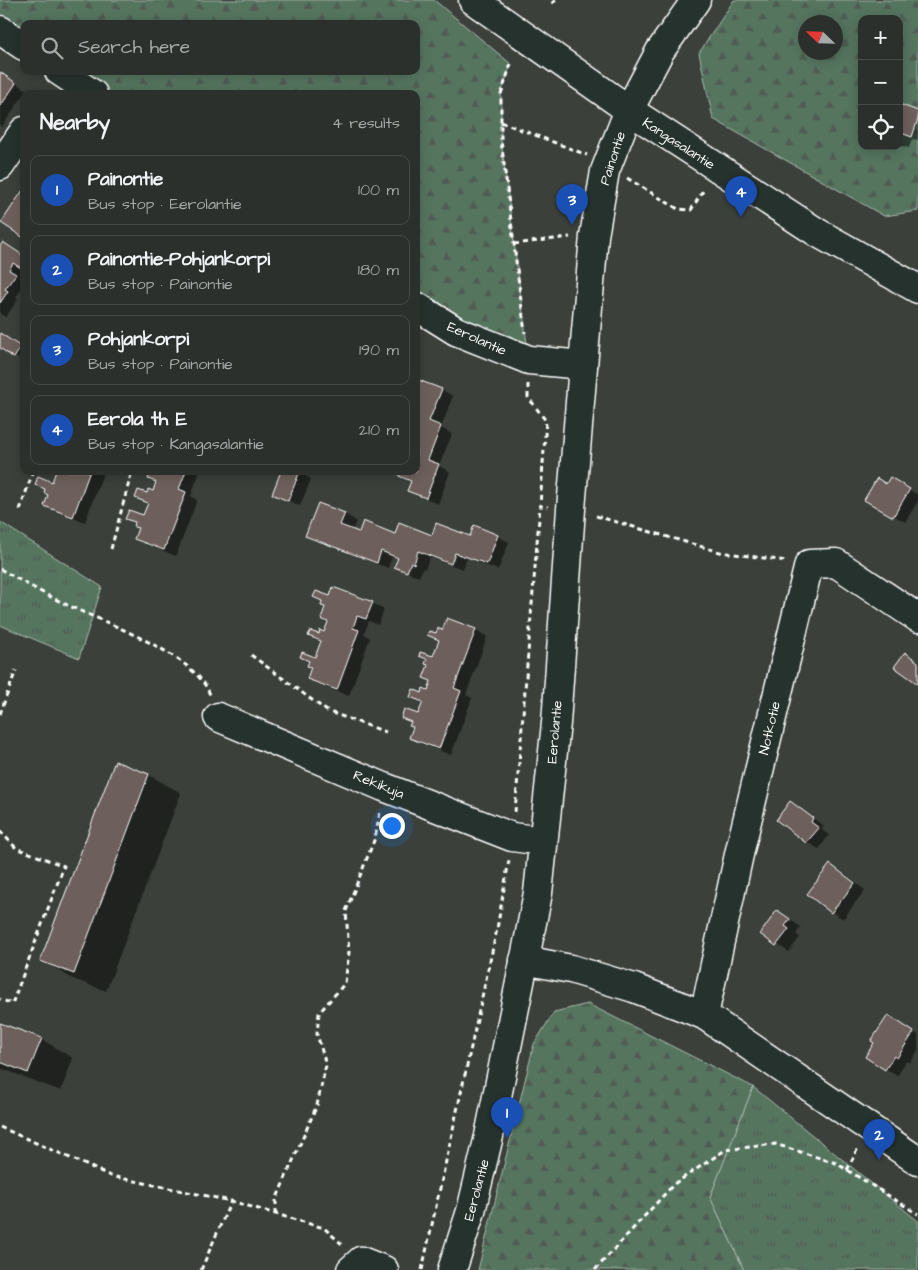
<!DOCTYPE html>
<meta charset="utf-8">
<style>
:root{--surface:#2c302c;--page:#383c38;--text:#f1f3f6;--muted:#a6a9a9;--line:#484b48;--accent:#ffd166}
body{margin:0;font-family:"Architects Daughter",sans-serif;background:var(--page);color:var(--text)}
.controls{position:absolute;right:15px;top:15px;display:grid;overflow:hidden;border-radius:10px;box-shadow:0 2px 12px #0003}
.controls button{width:45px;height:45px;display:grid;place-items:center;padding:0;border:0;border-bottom:1px solid var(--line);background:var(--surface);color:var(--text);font:25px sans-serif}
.compass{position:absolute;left:798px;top:15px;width:45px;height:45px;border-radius:50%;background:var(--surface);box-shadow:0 2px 12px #0003;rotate:293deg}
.you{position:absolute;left:391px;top:825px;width:18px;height:18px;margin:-12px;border:4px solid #fff;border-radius:50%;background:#1a73e8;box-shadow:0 0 0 8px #1a73e833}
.badge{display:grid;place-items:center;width:32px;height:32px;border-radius:50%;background:var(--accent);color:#fff;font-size:16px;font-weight:700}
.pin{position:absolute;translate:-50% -41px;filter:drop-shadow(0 1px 2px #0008)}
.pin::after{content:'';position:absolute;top:26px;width:18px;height:15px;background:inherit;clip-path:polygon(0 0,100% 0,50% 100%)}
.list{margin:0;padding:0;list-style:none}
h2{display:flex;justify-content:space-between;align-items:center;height:65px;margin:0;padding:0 20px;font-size:21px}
h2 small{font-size:16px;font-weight:400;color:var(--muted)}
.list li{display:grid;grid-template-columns:32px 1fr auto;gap:15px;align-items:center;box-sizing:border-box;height:70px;margin:0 10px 10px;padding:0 10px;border:1px solid var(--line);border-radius:10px}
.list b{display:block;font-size:19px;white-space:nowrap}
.list p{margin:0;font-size:16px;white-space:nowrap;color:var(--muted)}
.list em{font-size:16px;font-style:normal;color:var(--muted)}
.icon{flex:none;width:28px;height:28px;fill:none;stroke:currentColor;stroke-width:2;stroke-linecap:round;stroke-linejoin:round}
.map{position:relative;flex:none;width:918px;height:1270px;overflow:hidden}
.search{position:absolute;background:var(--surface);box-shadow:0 2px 12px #0003;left:20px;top:20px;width:400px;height:55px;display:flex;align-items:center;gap:12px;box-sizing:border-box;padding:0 18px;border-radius:10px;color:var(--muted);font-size:19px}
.panel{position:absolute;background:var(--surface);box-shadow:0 2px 12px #0003;left:20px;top:90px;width:400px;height:385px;border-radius:10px}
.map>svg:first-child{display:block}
.grass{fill:url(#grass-tufts);stroke:#aabaae}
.forest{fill:url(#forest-firs);stroke:#aabaae;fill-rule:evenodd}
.shadow{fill:#0007}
.building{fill:#6d605c;stroke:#fff}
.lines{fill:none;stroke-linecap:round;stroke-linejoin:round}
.minor-casing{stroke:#fff;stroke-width:31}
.major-casing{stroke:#fff;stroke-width:31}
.path{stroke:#fff;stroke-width:3;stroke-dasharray:5 4;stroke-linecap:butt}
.minor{stroke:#26332d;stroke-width:28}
.major{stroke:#26332d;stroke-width:28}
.labels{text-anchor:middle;stroke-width:4.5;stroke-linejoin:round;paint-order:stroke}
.street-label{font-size:14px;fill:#fff;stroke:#26332d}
</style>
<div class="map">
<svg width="918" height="1270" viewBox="0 0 918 1270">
<defs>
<pattern id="grass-tufts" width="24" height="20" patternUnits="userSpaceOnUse" patternTransform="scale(1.25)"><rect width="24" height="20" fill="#55755e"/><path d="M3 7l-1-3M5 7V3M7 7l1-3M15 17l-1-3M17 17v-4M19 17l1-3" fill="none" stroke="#505c53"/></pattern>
<pattern id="forest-firs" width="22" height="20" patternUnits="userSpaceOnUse" patternTransform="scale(1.25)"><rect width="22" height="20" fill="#55755e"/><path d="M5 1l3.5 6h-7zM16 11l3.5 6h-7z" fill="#505c53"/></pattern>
</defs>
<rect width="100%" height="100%" fill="#3b403b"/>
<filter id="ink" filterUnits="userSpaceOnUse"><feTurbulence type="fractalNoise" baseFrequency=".02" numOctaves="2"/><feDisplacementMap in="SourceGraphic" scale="10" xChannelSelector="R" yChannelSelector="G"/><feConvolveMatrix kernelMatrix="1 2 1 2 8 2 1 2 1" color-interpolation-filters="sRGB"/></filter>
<g filter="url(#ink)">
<!-- grass -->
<g class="grass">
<path d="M0,522L102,587L79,658L0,625Z"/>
<path d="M753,1087L918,1221V1270H744L710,1197Z"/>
</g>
<!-- forest -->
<g class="forest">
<path d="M0,0H434L511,64L501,94V140L529,360L416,306V94H93L59,71H416V24H24V46L0,30Z"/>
<path d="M734,0H918V211L884,216L713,119L699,53ZM862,19H899V146H862ZM806,22H836V52H806Z"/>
<path d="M588,1004L753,1087L710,1197L744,1270H478L534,1044L554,1012Z"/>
</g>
<!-- shadow -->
<g class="shadow">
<path d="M0,73L27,90L2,127L0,126Z"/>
<path d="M899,106L918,112V140L912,139L909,148L899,145Z"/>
<path d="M0,248L24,257V271L20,277L24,280V285L16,297L18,299L6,317L0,314Z"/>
<path d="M0,333L24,349V362L0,346Z"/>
<path d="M416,380L442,390L453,396L441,428L452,434L439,466L450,472L438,504L409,490L412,482L400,476L416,471Z"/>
<path d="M58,471H104L85,522L57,512L45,505L49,495L46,490L36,485L53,483Z"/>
<path d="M153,471H200L191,496L197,500L176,556L147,545L136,538L140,528L136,523L127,518L144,517L148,504L137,497L153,492L157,482Z"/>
<path d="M299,472L311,479L300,506L273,493Z"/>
<path d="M890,479L918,495V501L905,522L866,499L887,485Z"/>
<path d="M319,505L345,514L356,521L352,531L359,534L470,538L497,536L509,542L498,570L467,558L463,569L430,557L425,569L423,568L419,577L396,567L399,559L392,557L388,568L319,542L307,535Z"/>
<path d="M330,597L372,603L384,610L378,625L369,621L364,634L370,638L349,696L320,685L308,678L321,643L309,636L325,634L329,622Z"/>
<path d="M447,620L476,630L487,637L466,695L472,698L451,755L422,744L411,738L414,727L412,723L402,717L419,716L423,703L412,696L428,691L432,682L428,660L421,656L433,658L440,641L428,635L443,632Z"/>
<path d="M149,775L181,793L106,991L73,979L41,960Z"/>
<path d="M791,802L824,826L821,829L829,835L819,849L807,842L778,820Z"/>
<path d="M830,865L842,872L865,890L843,919L832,912Z"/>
<path d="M789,919L801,927L796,934L800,937L789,952L762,934Z"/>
<path d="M900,1023L918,1035V1050L910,1063L906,1061L897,1076L886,1069Z"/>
<path d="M0,1024L41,1039L73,1058L61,1091L0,1068Z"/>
</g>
<!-- building -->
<g class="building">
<path d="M0,72L16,83L0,107Z"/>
<path d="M899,104L918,111V119L912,137L901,133L899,137Z"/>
<path d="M23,190H24V238L1,223Z"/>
<path d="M3,242L24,256V270L13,263L9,270L16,274L5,289L8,291L0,303V246Z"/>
<path d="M0,333L21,347L14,358L0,348Z"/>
<path d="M416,379L442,389L429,421L441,426L428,460L439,464L426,498L407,491L411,481L399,476L401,471H416Z"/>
<path d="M56,471H90L73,517L44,506L48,495L44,493L45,489L35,485L38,476L52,482Z"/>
<path d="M151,471H186L179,489L186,492L164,550L134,539L138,528L134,527L135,522L125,519L129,510L143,515L148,503L135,498L138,490L147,493L148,489L153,491L156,482L148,479Z"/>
<path d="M281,471H300L288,501L272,494Z"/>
<path d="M890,477L910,489L893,517L864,500L877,478L886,484Z"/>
<path d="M318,503L345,513L340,525L359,532L363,521L395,534L399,522L432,535L436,523L470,536L474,525L498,535L487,564L455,553L451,564L418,551L414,564L411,562L407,572L394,567L398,558L381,551L377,563L305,536Z"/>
<path d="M333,587L373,602L366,619L357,616L353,628L359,630L337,690L307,679L311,667L307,666L309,661L300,657L302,652L315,657L321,641L308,636L310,631L319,634L320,630L324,632L328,622L321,619L325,607L321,606L322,601L313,597L316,591L330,596Z"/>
<path d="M447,618L476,629L454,688L461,691L439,749L409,738L413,727L409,726L411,722L401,718L404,709L418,714L423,702L410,697L413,689L422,693L423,688L428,690L431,681L423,678L428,665L425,664L427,659L419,656L420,652L433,656L439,640L427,635L429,631L436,633L438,628L442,630Z"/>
<path d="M905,652L918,662V684L894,667Z"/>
<path d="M115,761L149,774L74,974L40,961Z"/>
<path d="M790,801L813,818L811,822L819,828L806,843L776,820Z"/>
<path d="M830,864L855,883L831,913L807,894Z"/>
<path d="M777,910L790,919L785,926L789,929L776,946L760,934Z"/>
<path d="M888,1015L914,1032L897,1058L894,1056L885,1070L865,1057L874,1043L871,1041Z"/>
<path d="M0,1023L42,1038L28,1073L0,1062Z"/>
</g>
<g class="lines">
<defs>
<g id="minor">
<path d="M0,30L24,46"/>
<path d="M59,71L93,94"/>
<path d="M0,166L24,131"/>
<path d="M416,306L456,331L529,360L583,365"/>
<path d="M218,717L384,787L512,837L543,841"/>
<path d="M524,960L571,969L634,988L704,1015L918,1161"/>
<path d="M704,1015L740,850L809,564L836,563L918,618"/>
<path d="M351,1270L361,1261L384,1270"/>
<path d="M452,1270L471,1211L489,1136L538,893L556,723L571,509L594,236L605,171L629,110L660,51L696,0"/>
</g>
<path id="major" d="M473,0L629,110L818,233L918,289"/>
</defs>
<!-- minor casing -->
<use href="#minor" class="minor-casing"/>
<!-- major casing -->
<use href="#major" class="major-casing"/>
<!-- path -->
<g class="path">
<path d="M552,3L556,0"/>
<path d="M511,64L501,94V140L525,333"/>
<path d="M501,122L587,155"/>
<path d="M627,178L678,209L691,210L705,188"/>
<path d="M514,244L570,237"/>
<path d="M528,384V397L546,421L540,506L548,507"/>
<path d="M20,510L33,471"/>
<path d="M596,516L720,552L786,561"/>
<path d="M111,549L132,471"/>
<path d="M0,569C20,580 40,592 61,602C99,621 196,653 210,695"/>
<path d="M251,655L327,711L386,732"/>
<path d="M0,714L16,670"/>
<path d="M515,812L540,506"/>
<path d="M0,831L16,848L64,866L12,1004L0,999"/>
<path d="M0,1127L111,1176L231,1201L324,1228L344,1246"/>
<path d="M847,1170L858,1148"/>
<path d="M276,1214V1200L317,1105L326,1065L317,1034L319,1013L345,983L349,952L346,911L375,838L380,812"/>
<path d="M201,1270L231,1201"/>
<path d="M422,1270L497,929L509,860"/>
<path d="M595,1270L674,1184L725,1150L775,1144L836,1163L918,1214"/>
</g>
<!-- minor -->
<use href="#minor" class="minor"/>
<!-- major -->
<use href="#major" class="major"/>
</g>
</g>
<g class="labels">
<!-- street labels -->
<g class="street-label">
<text transform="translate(679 143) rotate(33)" y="5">Kangasalantie</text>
<text transform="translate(612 158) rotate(-72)" y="5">Painontie</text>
<text transform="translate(477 338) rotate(24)" y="5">Eerolantie</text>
<text transform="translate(769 728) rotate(-77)" y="5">Notkotie</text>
<text transform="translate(554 732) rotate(-85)" y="5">Eerolantie</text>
<text transform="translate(379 784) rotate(22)" y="5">Rekikuja</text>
<text transform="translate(476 1190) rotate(-75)" y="5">Eerolantie</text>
</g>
</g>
</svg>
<div class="controls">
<button>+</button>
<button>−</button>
<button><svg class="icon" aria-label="locate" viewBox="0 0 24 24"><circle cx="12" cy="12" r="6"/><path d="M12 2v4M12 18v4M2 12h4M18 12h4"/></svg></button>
</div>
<svg class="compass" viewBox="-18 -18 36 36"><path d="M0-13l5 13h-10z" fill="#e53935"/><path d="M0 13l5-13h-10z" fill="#a6a9a9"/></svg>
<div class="you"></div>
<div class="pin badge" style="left:507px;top:1138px;background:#1a4fb4">1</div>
<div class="pin badge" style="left:879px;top:1160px;background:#1a4fb4">2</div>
<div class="pin badge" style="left:572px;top:225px;background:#1a4fb4">3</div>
<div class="pin badge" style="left:741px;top:217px;background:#1a4fb4">4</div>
<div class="search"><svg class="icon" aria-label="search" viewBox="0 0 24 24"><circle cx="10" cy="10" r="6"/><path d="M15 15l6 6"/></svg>Search here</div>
<section class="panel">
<h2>Nearby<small>4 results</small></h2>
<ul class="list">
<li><span class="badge" style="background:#1a4fb4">1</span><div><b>Painontie</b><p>Bus stop · Eerolantie</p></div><em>100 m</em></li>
<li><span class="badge" style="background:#1a4fb4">2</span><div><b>Painontie-Pohjankorpi</b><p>Bus stop · Painontie</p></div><em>180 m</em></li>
<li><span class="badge" style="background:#1a4fb4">3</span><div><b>Pohjankorpi</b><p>Bus stop · Painontie</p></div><em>190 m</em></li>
<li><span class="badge" style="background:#1a4fb4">4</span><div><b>Eerola th E</b><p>Bus stop · Kangasalantie</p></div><em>210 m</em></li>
</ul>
</section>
</div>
